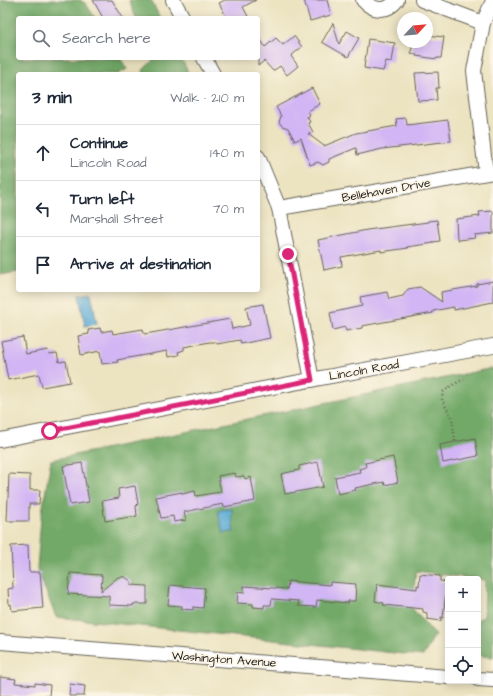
<!DOCTYPE html>
<meta charset="utf-8">
<style>
:root{--surface:#fff;--page:#f2f2f3;--text:#1f2937;--muted:#747a83;--line:#e0e1e3}
body{margin:0;font-family:"Architects Daughter",sans-serif;background:var(--page);color:var(--text)}
.controls{position:absolute;right:12px;bottom:12px;display:grid;overflow:hidden;border-radius:4px;box-shadow:0 2px 10px #0003}
.controls button{width:36px;height:36px;display:grid;place-items:center;padding:0;border:0;border-bottom:1px solid var(--line);background:var(--surface);color:var(--text);font:20px sans-serif}
.compass{position:absolute;left:397px;top:12px;width:36px;height:36px;border-radius:50%;background:var(--surface);box-shadow:0 2px 10px #0003;rotate:64deg}
.stop{position:absolute;width:12px;height:12px;margin:-9px;border:3px solid #db2777;border-radius:50%;background:#fff}
.stop.end{background:#db2777;border-color:#fff;box-shadow:0 1px 4px #0008}
.list{margin:0;padding:0;list-style:none}
h2{display:flex;justify-content:space-between;align-items:center;height:52px;margin:0;padding:0 16px;font-size:17px}
h2 small{font-size:13px;font-weight:400;color:var(--muted)}
.list li{display:grid;grid-template-columns:26px 1fr auto;gap:12px;align-items:center;box-sizing:border-box;height:56px;padding:0 16px;border-top:1px solid var(--line)}
.list b{display:block;font-size:15px;white-space:nowrap}
.list p{margin:0;font-size:13px;white-space:nowrap;color:var(--muted)}
.list em{font-size:13px;font-style:normal;color:var(--muted)}
.icon{flex:none;width:22px;height:22px;fill:none;stroke:currentColor;stroke-width:2;stroke-linecap:round;stroke-linejoin:round}
.map{position:relative;flex:none;width:493px;height:696px;overflow:hidden}
.search{position:absolute;background:var(--surface);box-shadow:0 2px 10px #0003;left:16px;top:16px;width:244px;height:44px;display:flex;align-items:center;gap:10px;box-sizing:border-box;padding:0 14px;border-radius:4px;color:var(--muted);font-size:15px}
.panel{position:absolute;background:var(--surface);box-shadow:0 2px 10px #0003;left:16px;top:72px;width:244px;height:220px;border-radius:4px}
.map>svg:first-child{display:block}
.forest{fill:#72a967;stroke:#476242}
.water{fill:#5bacd6;stroke:#3c6479}
.building{fill:#d2b5f4}
.lines{fill:none;stroke-linecap:round;stroke-linejoin:round}
.minor-casing{stroke:#656256;stroke-width:16}
.path{stroke:#656256;stroke-width:2.5;stroke-dasharray:1 3;stroke-linecap:butt}
.minor{stroke:#fff;stroke-width:14}
.route{stroke:#db2777;stroke-width:5}
.labels{text-anchor:middle;stroke-width:3.5;stroke-linejoin:round;paint-order:stroke}
.street-label{font-size:12px;fill:#1c1c1c;stroke:#fcf5e5}
</style>
<div class="map">
<svg width="493" height="696" viewBox="0 0 493 696">
<rect width="100%" height="100%" fill="#fcf5e5"/>
<filter id="ink" filterUnits="userSpaceOnUse"><feTurbulence type="fractalNoise" baseFrequency=".025" numOctaves="2"/><feDisplacementMap in="SourceGraphic" scale="8" xChannelSelector="R" yChannelSelector="G"/><feConvolveMatrix kernelMatrix="1 2 1 2 8 2 1 2 1" color-interpolation-filters="sRGB"/></filter>
<filter id="wash" filterUnits="userSpaceOnUse"><feTurbulence type="fractalNoise" baseFrequency=".012" numOctaves="4" result="noise"/><feDisplacementMap in="SourceGraphic" scale="16" xChannelSelector="R" yChannelSelector="G"/><feGaussianBlur stdDeviation="0.9" result="paint"/><feColorMatrix in="noise" values="0 0 0 0 0 0 0 0 0 0 0 0 0 0 0 0 0 1.4 0 .05"/><feComposite in="paint" operator="in"/></filter>
<g filter="url(#wash)">
<rect width="100%" height="100%" fill="#ece3c1"/>
<!-- forest -->
<g class="forest">
<path d="M1,0H80L86,4L95,18H18V58H120L127,69L118,74H18V272L0,275Z"/>
<path d="M129,0H151L160,18H136Z"/>
<path d="M154,58H181L189,74H144L143,70L154,59Z"/>
<path d="M493,368V657L481,656L478,652V619L484,617L485,580L416,571L412,608L435,635L423,656L56,617L37,569L41,518L51,460Z"/>
</g>
<!-- water -->
<g class="water">
<path d="M91,293L97,324L85,326L79,295Z"/>
<path d="M225,509L233,510L231,514L234,532L223,533L218,511Z"/>
</g>
<g id="blocks">
<!-- building -->
<g class="building">
<path d="M93,0H112L123,18H103Z"/>
<path d="M225,0H256L243,7L249,18H227L219,3Z"/>
<path d="M304,0H327L331,15L310,21Z"/>
<path d="M333,23L339,44L347,31L359,38L348,57L322,42Z"/>
<path d="M258,35L265,47L276,38L283,45L294,36L302,47L291,56L298,66L287,75L280,66L273,71L264,61L258,66Z"/>
<path d="M427,35L444,37L441,58H437V59L416,56V54L411,53L413,42H427Z"/>
<path d="M368,39L395,43L392,62L386,61L383,71L364,68Z"/>
<path d="M438,72L439,88H436L437,100L418,101L415,73Z"/>
<path d="M312,88L320,104L308,111L310,115L307,117L310,122L308,123L313,132L308,134L324,146L356,133L397,126L396,119L406,118L407,125L448,120L451,141L382,149L357,155L356,148L329,159V162L323,165L318,162L310,165L301,138L295,141L288,128L282,126L279,122L281,116L276,107Z"/>
<path d="M493,211V233L474,235L475,238L458,240L457,239L456,219L480,216L479,212Z"/>
<path d="M437,220L440,241L433,242L434,243L407,247L408,248L381,252V250L341,257L342,266L324,270L318,240L367,230L428,222V221Z"/>
<path d="M493,281V302L454,310V307L433,311V313L362,326V328L346,331L345,327L333,330L330,313L362,306L360,297L387,292L389,299L403,296L408,289L420,287L442,302L441,292L477,286V284Z"/>
<path d="M263,304L270,338L241,344L240,340L217,344L216,342H210L184,347V350L178,352L179,355L168,357L167,351L117,360L118,362L102,364L100,351L81,355L78,336L89,334L88,330L100,328L101,332L112,330L113,334L143,329L144,334L151,333L230,319L232,329L250,325L246,307Z"/>
<path d="M23,337L26,354L48,350L49,354L57,353L59,362L66,361L70,382L42,387L39,374L8,380L1,341Z"/>
<path d="M475,438L478,456L443,463L440,445Z"/>
<path d="M393,457L398,482L385,485L384,482L355,488L356,490L338,494L335,477L360,472L359,469L366,467L365,463Z"/>
<path d="M318,462L323,487L285,494L281,474L299,470V466Z"/>
<path d="M82,463L89,502L70,505L63,466Z"/>
<path d="M235,473L236,477L244,476L245,479L251,477L255,501L224,507L223,504L184,512L186,520L174,522L173,516L161,518L156,497L182,492V494L195,491L196,496L221,492L218,476Z"/>
<path d="M9,474L30,475V490H40L39,504H29V521H7Z"/>
<path d="M135,486L138,504L136,506L137,516L105,521L102,501L119,498L118,489Z"/>
<path d="M28,545L29,572H40L43,608L12,611L11,604L9,605L8,589L13,588L11,546Z"/>
<path d="M70,573L102,575L101,591L118,577H125L131,581V585L147,586V604H133V606L109,605V596L68,594Z"/>
<path d="M420,574L440,576V581L447,582L443,618L441,617V621L427,619V613L423,612V609L383,605L384,603L375,601L377,584L417,589V585L419,586Z"/>
<path d="M288,581L330,585V582L356,584L355,601H348V603L317,600L316,607L298,606L299,601L272,599L271,605H264V608L253,607V604L237,603L238,592L244,593V586L287,589Z"/>
<path d="M170,585L205,588L203,608L193,607V610L182,609V606L168,605Z"/>
<path d="M0,677L16,679L15,683L35,685V683L50,685L49,696H0Z"/>
<path d="M70,684L85,686L84,696H69Z"/>
</g>
</g>
</g>
<g filter="url(#ink)">
<use href="#blocks" fill-opacity="0" stroke="#656256" stroke-width="1"/>
<g class="lines">
<defs>
<g id="minor">
<path d="M173,0L183,18"/>
<path d="M363,0C373,11 387,13 397,0"/>
<path d="M422,0L483,23"/>
<path d="M204,58L213,74"/>
<path d="M258,157L279,208L312,380"/>
<path d="M486,173L474,71L483,23L493,1"/>
<path d="M279,208L493,172"/>
<path d="M0,440L294,383L493,346"/>
<path d="M0,642L448,677"/>
<path d="M478,679L493,680"/>
</g>
</defs>
<!-- minor casing -->
<use href="#minor" class="minor-casing"/>
<!-- path -->
<path class="path" d="M455,441L452,418L442,400L443,392L451,386L464,379"/>
<!-- minor -->
<use href="#minor" class="minor"/>
</g>
</g>
<g class="lines" filter="url(#ink)">
<!-- route -->
<path class="route" d="M50,431L312,380L288,254"/>
</g>
<g class="labels">
<!-- street labels -->
<g class="street-label">
<text transform="translate(386 190) rotate(-10)" y="4">Bellehaven Drive</text>
<text transform="translate(364 370) rotate(-10)" y="4">Lincoln Road</text>
<text transform="translate(224 659) rotate(4)" y="4">Washington Avenue</text>
</g>
</g>
</svg>
<div class="controls">
<button>+</button>
<button>−</button>
<button><svg class="icon" aria-label="locate" viewBox="0 0 24 24"><circle cx="12" cy="12" r="6"/><path d="M12 2v4M12 18v4M2 12h4M18 12h4"/></svg></button>
</div>
<svg class="compass" viewBox="-18 -18 36 36"><path d="M0-13l5 13h-10z" fill="#e53935"/><path d="M0 13l5-13h-10z" fill="#747a83"/></svg>
<div class="stop" style="left:50px;top:431px"></div>
<div class="stop end" style="left:288px;top:254px"></div>
<div class="search"><svg class="icon" aria-label="search" viewBox="0 0 24 24"><circle cx="10" cy="10" r="6"/><path d="M15 15l6 6"/></svg>Search here</div>
<section class="panel">
<h2>3 min<small>Walk · 210 m</small></h2>
<ul class="list">
<li><svg class="icon" aria-label="ahead" viewBox="0 0 24 24"><path d="M12 20V5M6 11l6-6 6 6"/></svg><div><b>Continue</b><p>Lincoln Road</p></div><em>140 m</em></li>
<li><svg class="icon" aria-label="left" viewBox="0 0 24 24"><path d="M17 20v-9H6M10 6l-5 5 5 5"/></svg><div><b>Turn left</b><p>Marshall Street</p></div><em>70 m</em></li>
<li><svg class="icon" aria-label="arrive" viewBox="0 0 24 24"><path d="M6 21V4h12l-3 4 3 4H6"/></svg><div><b>Arrive at destination</b></div></li>
</ul>
</section>
</div>
